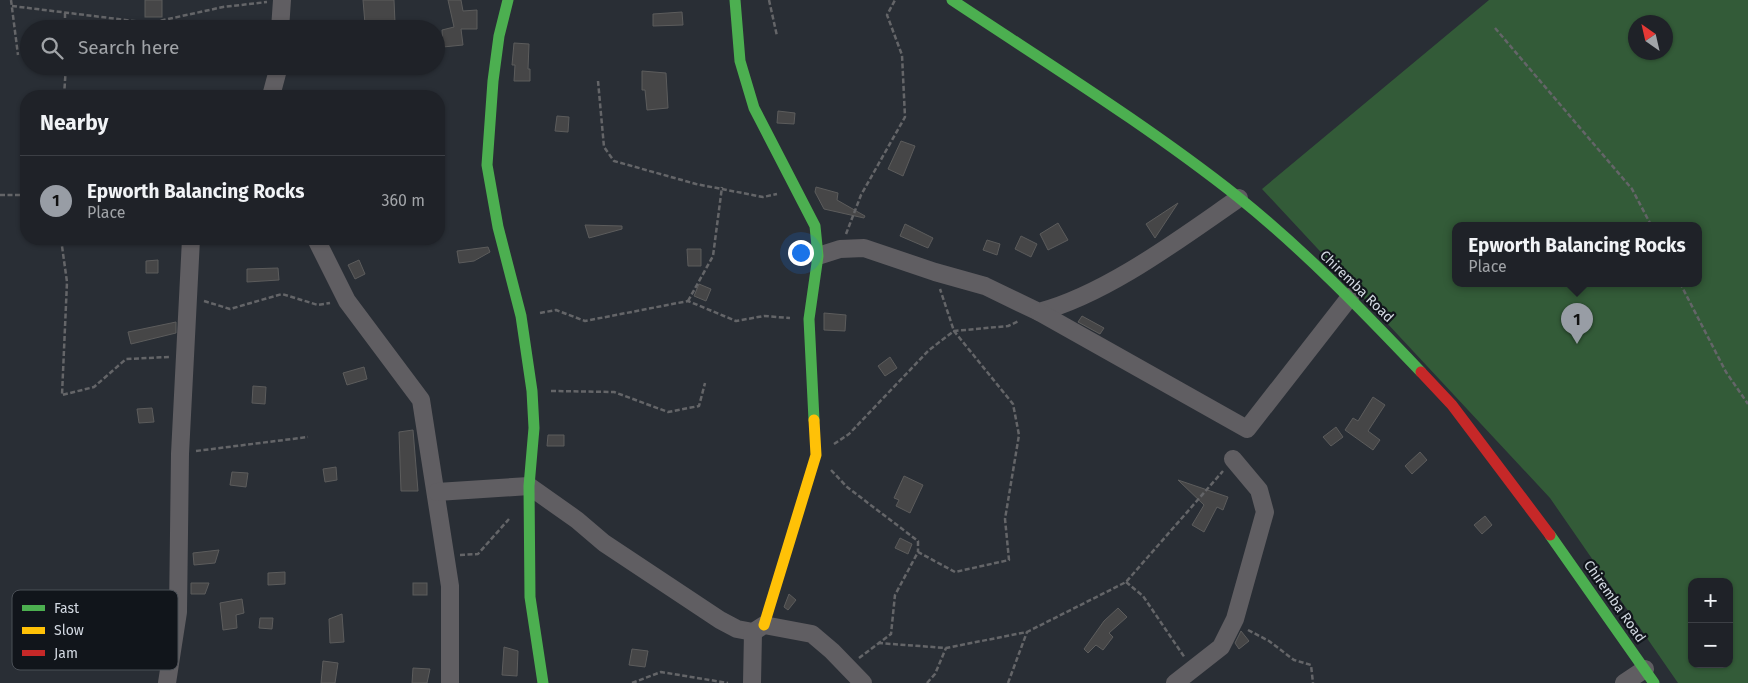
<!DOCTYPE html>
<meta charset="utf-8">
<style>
:root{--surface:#1f2228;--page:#2c2f34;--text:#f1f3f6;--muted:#a1a4a8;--line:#3c3f45;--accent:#989da5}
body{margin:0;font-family:"Fira Sans",sans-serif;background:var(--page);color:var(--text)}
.controls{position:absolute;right:15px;bottom:15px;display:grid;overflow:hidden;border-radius:10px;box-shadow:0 1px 4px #0004}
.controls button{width:45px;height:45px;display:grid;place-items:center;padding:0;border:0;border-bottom:1px solid var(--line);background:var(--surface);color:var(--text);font:25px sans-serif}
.compass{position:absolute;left:1628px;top:15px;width:45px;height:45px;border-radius:50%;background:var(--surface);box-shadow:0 1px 4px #0004;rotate:326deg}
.you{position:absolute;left:800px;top:252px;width:18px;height:18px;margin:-12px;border:4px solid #fff;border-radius:50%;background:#1a73e8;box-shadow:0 0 0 8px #1a73e833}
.badge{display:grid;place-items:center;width:32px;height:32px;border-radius:50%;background:var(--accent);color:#111;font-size:16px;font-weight:700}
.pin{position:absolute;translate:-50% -41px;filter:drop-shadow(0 1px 2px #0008)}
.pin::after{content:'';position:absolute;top:26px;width:18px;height:15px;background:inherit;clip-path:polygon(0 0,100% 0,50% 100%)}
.popup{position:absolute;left:1452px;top:222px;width:250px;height:65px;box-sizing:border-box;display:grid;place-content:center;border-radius:10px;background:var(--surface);filter:drop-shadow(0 1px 4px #0005);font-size:16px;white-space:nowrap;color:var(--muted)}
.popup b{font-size:19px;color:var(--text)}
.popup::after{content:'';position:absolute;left:50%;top:100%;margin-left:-10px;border:10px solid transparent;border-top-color:var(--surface)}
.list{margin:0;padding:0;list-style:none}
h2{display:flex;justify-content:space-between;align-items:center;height:65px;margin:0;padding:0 20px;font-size:21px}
h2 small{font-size:16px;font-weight:400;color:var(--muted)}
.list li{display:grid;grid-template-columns:32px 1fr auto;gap:15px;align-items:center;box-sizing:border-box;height:90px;padding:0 20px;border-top:1px solid var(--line)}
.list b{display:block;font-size:19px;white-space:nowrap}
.list p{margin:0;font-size:16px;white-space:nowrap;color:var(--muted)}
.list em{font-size:16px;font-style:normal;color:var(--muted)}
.icon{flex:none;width:28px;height:28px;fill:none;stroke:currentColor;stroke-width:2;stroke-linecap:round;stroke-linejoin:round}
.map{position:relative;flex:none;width:1748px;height:683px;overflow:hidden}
.search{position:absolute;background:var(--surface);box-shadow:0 1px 4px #0004;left:20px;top:20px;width:425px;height:55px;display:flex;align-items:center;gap:12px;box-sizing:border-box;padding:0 18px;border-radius:28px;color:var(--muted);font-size:19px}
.panel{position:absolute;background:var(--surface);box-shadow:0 1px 4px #0004;left:20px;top:90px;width:425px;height:155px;border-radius:20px}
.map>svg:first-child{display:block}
.green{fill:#335b38;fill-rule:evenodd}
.building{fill:#464647;stroke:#5c5c5c}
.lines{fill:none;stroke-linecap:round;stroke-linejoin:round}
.path{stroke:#646568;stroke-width:2.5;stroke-dasharray:5 2.5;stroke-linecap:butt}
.street{stroke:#605e62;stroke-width:18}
.fast{stroke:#4caf50;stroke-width:11}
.slow{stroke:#ffc107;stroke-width:11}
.jam{stroke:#c62828;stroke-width:11}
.labels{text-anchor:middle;stroke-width:4.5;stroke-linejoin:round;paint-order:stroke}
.street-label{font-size:14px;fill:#d3d9e2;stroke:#11151b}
.key{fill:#11151b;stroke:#4b5057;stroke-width:1}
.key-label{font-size:14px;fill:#d3d9e2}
</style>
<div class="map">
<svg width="1748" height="683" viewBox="0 0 1748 683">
<rect width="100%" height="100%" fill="#292e35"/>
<!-- green -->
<path class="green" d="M1489,0H1748V683H1678L1550,498L1262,189ZM1636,22H1666V52H1636ZM1456,225H1698V283H1456ZM1692,582H1729V664H1692Z"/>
<!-- building -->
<g class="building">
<rect x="145" y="0" width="17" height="17"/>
<path d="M363,0H394L395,23L365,24Z"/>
<path d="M448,0H461L463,11L477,10V29H461L463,45L443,47L442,30L454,27Z"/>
<path d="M682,12L683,25L653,26V14Z"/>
<path d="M514,43L529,44L528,69H530V81H514L515,65H512Z"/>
<path d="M642,71L666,73L668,108L647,110L645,90H642Z"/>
<path d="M778,111L795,113L794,124L777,123Z"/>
<path d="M557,116L569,117L568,132L555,131Z"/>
<path d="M901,141L915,146L903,176L888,169Z"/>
<path d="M816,187L838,193L837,200L865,216L864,218L824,209L815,192Z"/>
<path d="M1178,203L1155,238L1146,224Z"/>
<path d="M1058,223L1068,240L1048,250L1040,234Z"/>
<path d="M905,224L933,238L928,248L900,236Z"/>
<path d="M585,225L622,226V229L589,238Z"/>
<path d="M1021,236L1037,244L1031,257L1015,249Z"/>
<path d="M987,240L1000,244L997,255L983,250Z"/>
<path d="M488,247L490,252L474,261L459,263L457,251Z"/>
<path d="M687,249H701V266H688Z"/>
<path d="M158,260V273H146V261Z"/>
<path d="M359,260L365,274L355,279L348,265Z"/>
<path d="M278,268L279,280L247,282V269Z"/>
<path d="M699,284L711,289L706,301L694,296Z"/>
<path d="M824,313L846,315L845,331L824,330Z"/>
<path d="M1082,316L1104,328L1100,334L1078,322Z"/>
<path d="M176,322V333L131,344L128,332Z"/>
<path d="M890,357L897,368L885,376L878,366Z"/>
<path d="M364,367L367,379L347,385L343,373Z"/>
<path d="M253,386L266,387L265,404L252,403Z"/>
<path d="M1373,397L1385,405L1368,431L1380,440L1373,450L1345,430L1353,418L1358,421Z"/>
<path d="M152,408L154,422L139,423L137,409Z"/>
<path d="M1336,427L1343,437L1331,446L1323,437Z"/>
<path d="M413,430L418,491H401L399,432Z"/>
<path d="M548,435H564V446H547Z"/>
<path d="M1420,452L1427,460L1412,474L1405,466Z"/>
<path d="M336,467L337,480L325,482L323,469Z"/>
<path d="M232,472L248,473L246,487L230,485Z"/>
<path d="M904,476L923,485L910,513L896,506L899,500L894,498Z"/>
<path d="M1178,480L1228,497L1223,510L1217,507L1204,532L1192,525L1204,505Z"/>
<path d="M1485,516L1492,525L1482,534L1474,525Z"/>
<path d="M900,538L912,544L908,554L895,548Z"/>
<path d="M219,550L215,563L194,565L193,553Z"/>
<path d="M285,572V584L268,585V573Z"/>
<path d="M191,583H209L205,594H191Z"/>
<rect x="413" y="583" width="14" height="12"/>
<path d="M789,594L796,600L788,610L784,607Z"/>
<path d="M242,599L244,613L236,615L237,628L223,630L220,603Z"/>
<path d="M1118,608L1127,617L1109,633L1113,637L1103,650L1096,645L1088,653L1084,649L1104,621Z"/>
<path d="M342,614L344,642L330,643L329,619Z"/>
<path d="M260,618H273L272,629L259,628Z"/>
<path d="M1241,631L1249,641L1239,649L1235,643Z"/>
<path d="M504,647L518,651L517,676L502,675Z"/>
<path d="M632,649L648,651L645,667L629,665Z"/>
<path d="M323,661L338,663L335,683H321Z"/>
<path d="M413,668L430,669L427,683H412Z"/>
</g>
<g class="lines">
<!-- path -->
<g class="path">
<path d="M11,0L18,55"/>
<path d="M769,0L777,36"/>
<path d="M12,6L150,23L223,7L267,2"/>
<path d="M65,13V29"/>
<path d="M1495,28L1632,189L1651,225"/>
<path d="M598,81L604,147L614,161L696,184L763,197L777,194"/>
<path d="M64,96L66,66"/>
<path d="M0,195H26"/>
<path d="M846,234L861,195L905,117L902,55L887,15L895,0"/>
<path d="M61,239L67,282L62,395L94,387L126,359L169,357"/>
<path d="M1680,283L1726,372L1748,404"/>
<path d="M204,301L230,309L282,294L318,305L330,303"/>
<path d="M688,301L713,256L722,187"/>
<path d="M540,313L556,310L585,321L688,301L736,321L764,316L790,318"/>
<path d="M551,391L614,392L668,412L699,406L705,383"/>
<path d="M834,444L849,434L929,350L954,331L1008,326L1019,321"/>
<path d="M196,451L308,437"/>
<path d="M831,470L847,487L918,541V552"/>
<path d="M460,555L478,554L509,519"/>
<path d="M1126,582L1143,596L1185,658"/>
<path d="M1248,630L1269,641L1294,660L1311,665L1313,683"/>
<path d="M878,643L946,648L1027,632L1126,582L1223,471"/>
<path d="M859,658L891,634L895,595L918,552L955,572L1009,560L1005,519L1019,435L1013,404L954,331L940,289"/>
<path d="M632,683L661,672L728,683"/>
<path d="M927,683L935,674L946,648"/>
<path d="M1008,683L1027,632"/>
</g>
<!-- street -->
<g class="street">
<path d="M280,29L282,0"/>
<path d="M271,96L279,66"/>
<path d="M316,239L347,301L421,400L450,586V683"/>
<path d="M818,256L840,249L864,248L935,272L985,286L1039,312C1107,294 1181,238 1239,198"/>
<path d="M1039,312L1247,429L1350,297"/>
<path d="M437,492L529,486L577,520L604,543L720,620L737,629L753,632L764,625L812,634L832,651L863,683"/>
<path d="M167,683L178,612L180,454L191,239"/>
<path d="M752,683L753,632"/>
<path d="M1175,683L1221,647L1235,619L1265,512L1259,490L1233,459"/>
<path d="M1624,683L1645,669"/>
</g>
<!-- fast -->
<g class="fast">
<path d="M508,0L499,36L493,81L487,165L498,227L521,316L532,391L534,428L529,486L530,597L543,683"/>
<path d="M735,0L740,61L754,108L815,226L818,256L809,319L814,420"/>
<path d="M952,0C1048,64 1147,125 1238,197C1304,250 1363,311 1421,372"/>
<path d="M1550,535L1654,683"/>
</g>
<!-- slow -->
<path class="slow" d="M764,625L816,455L814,420"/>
<!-- jam -->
<path class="jam" d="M1421,372L1452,405L1550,535"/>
</g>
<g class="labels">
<!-- street labels -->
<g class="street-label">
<text transform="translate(1357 286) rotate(44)" y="5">Chiremba Road</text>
<text transform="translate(1615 601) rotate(55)" y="5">Chiremba Road</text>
</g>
</g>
<!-- legend -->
<rect x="12" y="590" width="166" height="80" rx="8" class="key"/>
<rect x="22" y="605" width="23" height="6" fill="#4caf50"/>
<rect x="22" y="627" width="23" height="7" fill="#ffc107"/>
<rect x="22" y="650" width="23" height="6" fill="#c62828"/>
<g class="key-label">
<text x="54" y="613">Fast</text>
<text x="54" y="635">Slow</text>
<text x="54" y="658">Jam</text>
</g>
</svg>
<div class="controls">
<button>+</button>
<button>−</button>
</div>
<svg class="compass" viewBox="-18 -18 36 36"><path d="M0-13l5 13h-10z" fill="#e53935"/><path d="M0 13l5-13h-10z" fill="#a1a4a8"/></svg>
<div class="you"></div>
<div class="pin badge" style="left:1577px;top:344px">1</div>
<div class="popup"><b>Epworth Balancing Rocks</b>Place</div>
<div class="search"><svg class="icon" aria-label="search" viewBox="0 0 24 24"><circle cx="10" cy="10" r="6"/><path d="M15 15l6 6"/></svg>Search here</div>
<section class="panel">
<h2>Nearby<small></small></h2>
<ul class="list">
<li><span class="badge">1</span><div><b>Epworth Balancing Rocks</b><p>Place</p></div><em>360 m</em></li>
</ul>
</section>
</div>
